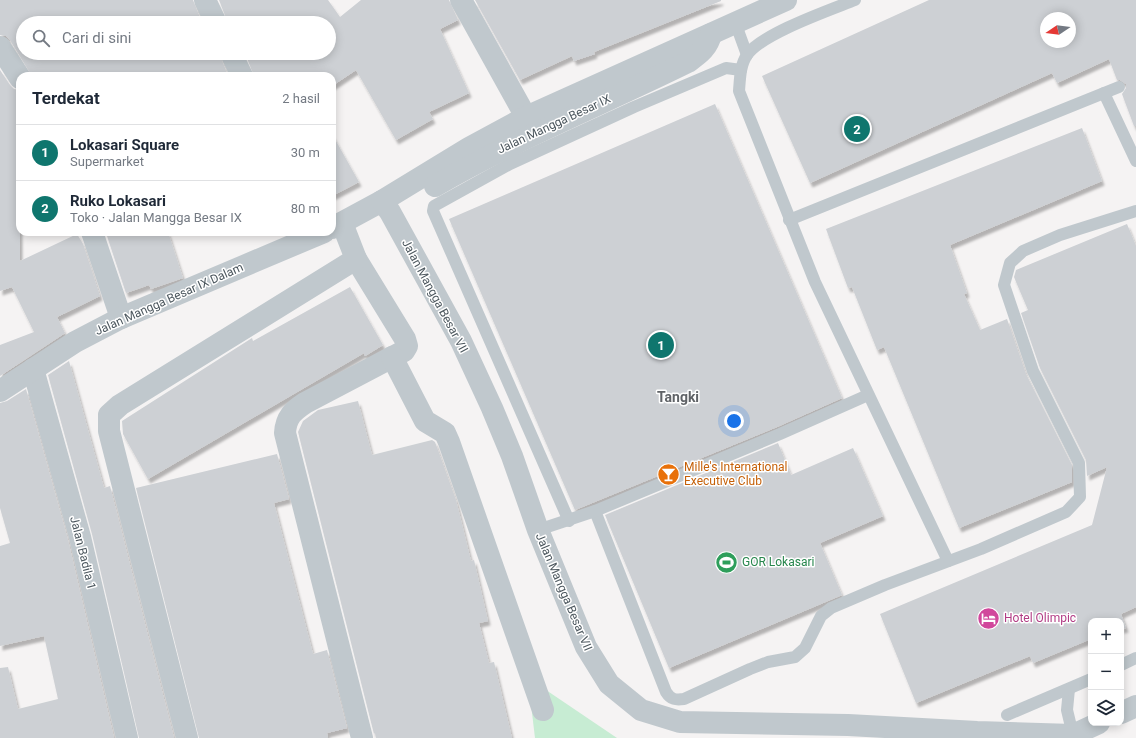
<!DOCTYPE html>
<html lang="id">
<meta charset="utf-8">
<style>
:root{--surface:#fff;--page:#f6f6f7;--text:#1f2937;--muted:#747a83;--line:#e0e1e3;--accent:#0f766e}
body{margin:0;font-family:Roboto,sans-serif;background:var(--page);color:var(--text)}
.controls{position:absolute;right:12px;bottom:12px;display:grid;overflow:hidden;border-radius:8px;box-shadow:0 2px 10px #0003}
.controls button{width:36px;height:36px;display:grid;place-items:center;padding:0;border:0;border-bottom:1px solid var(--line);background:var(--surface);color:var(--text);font:20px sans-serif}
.compass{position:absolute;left:1040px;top:12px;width:36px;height:36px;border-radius:50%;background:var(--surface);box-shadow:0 2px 10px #0003;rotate:257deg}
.you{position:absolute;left:734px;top:421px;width:14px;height:14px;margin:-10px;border:3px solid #fff;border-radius:50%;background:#1a73e8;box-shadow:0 0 0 6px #1a73e833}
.badge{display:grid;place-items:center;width:26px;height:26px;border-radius:50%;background:var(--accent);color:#fff;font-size:13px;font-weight:700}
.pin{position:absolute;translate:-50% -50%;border:2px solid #fff;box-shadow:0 1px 4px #0006}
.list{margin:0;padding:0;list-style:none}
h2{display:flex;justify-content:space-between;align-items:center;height:52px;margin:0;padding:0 16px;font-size:17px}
h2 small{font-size:13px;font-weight:400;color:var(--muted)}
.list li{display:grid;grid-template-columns:26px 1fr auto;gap:12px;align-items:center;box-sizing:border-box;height:56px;padding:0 16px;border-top:1px solid var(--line)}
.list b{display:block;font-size:15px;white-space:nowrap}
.list p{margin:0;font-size:13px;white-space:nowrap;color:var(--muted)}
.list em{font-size:13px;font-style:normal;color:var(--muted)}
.icon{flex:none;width:22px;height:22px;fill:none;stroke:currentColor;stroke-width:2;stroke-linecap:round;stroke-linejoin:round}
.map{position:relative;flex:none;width:1136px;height:738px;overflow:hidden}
.search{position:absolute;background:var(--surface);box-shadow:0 2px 10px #0003;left:16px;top:16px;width:320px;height:44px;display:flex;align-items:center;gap:10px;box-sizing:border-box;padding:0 14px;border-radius:22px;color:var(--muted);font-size:15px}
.panel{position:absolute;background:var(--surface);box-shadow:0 2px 10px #0003;left:16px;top:72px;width:320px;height:164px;border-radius:12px}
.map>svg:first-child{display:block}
.green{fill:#c7ecd3}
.building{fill:#cdd0d4;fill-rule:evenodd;filter:url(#shadow)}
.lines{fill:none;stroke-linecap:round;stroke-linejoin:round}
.service{stroke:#c0c8cd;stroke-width:12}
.minor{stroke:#c0c8cd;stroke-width:22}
.tertiary{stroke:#c0c8cd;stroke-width:22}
.labels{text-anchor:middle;stroke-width:3;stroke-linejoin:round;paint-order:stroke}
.street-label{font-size:12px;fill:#4c575e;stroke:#fff}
.food-label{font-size:12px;fill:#c56008;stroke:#fff;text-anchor:start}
.leisure-label{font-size:12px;fill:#27864d;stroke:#fff;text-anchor:start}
.hotel-label{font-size:12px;fill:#b23c85;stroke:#fff;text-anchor:start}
.quarter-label{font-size:14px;font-weight:bold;fill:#606367;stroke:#fff}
</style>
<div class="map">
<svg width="1136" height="738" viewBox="0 0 1136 738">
<defs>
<filter id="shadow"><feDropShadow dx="2.5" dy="4.5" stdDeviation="1" flood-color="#0004"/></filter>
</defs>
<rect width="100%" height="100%" fill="#f5f3f3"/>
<!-- green -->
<path class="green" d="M546,690L617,738H535L530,696Z"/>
<!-- building -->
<g class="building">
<path d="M0,0H193L202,23H23V53H219L228,76H32L10,40L6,36L0,35Z"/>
<path d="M219,0H328L340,17L361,0H449L458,20L440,29L469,93L429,112L433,119L396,140L356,70L332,86V76H254L245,53H329V23H228Z"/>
<path d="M475,0H721V1L594,52L595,54L574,61L572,56L520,80Z"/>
<path d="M929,0H1136V126H1134L1122,94L1126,88V84L1120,80H1117L1109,59L1057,83L1052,73L810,183L762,76ZM1046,18H1070V42H1046Z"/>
<path d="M0,70L10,85L14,89L20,90V261L77,234L83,244L100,296L57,317L65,333L0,376V345L34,332L12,287L0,291Z"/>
<path d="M715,104L842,398L777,427L575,510L449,219Z"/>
<path d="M1082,128L1102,181L950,245L967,293L964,294L980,330L1007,319L1026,374L1072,465V482L959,528L884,347L877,350L852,287L848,288L826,229Z"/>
<path d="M332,134L359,182L332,196Z"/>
<path d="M1127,224L1136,246V607L1121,614L1126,628L1121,629V621H1091V639L1033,663L1030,656L916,703L880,614L1092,525L1107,467L1087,476L1086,460L1040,368L1021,313L1028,310L1014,277L1016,270Z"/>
<path d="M121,232H168L183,278L151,289L149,285L126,293L107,236Z"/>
<path d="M350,287L383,345L365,356L364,353L148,479L123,434L122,421L252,338L253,341Z"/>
<path d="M69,361L104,488L110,486L174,738H139L92,534L48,375Z"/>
<path d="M26,389L68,540L114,738H0V668L8,667L18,709L58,699L44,636L0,646V546L10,543L0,508V403L7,401Z"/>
<path d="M358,401L372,455L432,440L435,442L456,500L471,561L474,560L488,621L479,623L489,663L494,662L512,738H376L375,733L374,734L298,432L303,421L318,410Z"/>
<path d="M778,443L791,475L853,448L883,516L820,543L842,595L669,668L605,515Z"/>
<path d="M277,454L289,499L274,503L313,654L327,650L347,728L327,733L328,738H199L136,488Z"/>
</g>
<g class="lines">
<!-- service -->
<g class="service">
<path d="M855,0C830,10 761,34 747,55C740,65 740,79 739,91L815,282L948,561"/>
<path d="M735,22L747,55"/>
<path d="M1104,93L1119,87"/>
<path d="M789,220L1104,93L1136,161"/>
<path d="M595,511L666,692C671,700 676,700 684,699L750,669L768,662L795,657L805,648L821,616L831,608L885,585L981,549L1066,512L1080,497L1079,463L1033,371L1004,285L1010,263L1023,251L1060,235L1136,211"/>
<path d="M569,521L433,211L434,206L510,164L634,107L726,68L741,70"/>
<path d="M538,530L595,511L780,434L868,395"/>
<path d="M1121,665L1136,658"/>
<path d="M1069,689L1067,710L1073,735"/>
<path d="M1007,715L1091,679"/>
</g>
<!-- minor -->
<g class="minor">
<path d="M205,0L216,23"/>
<path d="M461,0L526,117"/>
<path d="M0,47L20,78"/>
<path d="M231,53L242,76"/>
<path d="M332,228L382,201"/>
<path d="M92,232L121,318"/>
<path d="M356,259L405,339L407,346L404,351L305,403C293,411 286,417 285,433L362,738"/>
<path d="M392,357L425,421L445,433L449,442L543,710"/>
<path d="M33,369L80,537L127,738"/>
<path d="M0,391L75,342L121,318L324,232"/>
<path d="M187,738L109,431V415L120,405L356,259L342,223"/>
</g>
<!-- tertiary -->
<g class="tertiary">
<path d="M786,0L526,117L469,148L382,201L390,212L461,341L492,408L512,456L538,530L586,647L609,684L641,710L680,722L848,725L977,732L1073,735L1099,723"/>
<path d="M435,186C518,138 603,104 688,62C699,54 708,48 711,34"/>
<path d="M1121,713L1136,706"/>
</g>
</g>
<!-- icons -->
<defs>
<symbol id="bar-disc" viewBox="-11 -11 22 22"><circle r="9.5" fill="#e8710a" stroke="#fff"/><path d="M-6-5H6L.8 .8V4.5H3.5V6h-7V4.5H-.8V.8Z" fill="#fff"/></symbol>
<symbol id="stadium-disc" viewBox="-11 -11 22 22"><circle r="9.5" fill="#2e9e5b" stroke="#fff"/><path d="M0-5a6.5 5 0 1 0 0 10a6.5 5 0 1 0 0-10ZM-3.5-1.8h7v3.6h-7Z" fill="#fff"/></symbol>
<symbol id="hotel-disc" viewBox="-11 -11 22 22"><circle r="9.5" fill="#d1479c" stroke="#fff"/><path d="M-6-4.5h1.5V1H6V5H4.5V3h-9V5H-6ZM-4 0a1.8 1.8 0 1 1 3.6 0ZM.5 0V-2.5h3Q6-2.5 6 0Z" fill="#fff"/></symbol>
</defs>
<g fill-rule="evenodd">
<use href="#bar-disc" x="656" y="462" width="25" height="25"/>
<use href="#stadium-disc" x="714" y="550" width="25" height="25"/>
<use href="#hotel-disc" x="976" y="606" width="25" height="25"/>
</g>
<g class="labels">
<!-- street labels -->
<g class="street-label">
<text transform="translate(554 124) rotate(-25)" y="4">Jalan Mangga Besar IX</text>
<text transform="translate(435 296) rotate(62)" y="4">Jalan Mangga Besar VII</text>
<text transform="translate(169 299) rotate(-24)" y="4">Jalan Mangga Besar IX Dalam</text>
<text transform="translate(83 553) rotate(76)" y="4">Jalan Badila 1</text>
<text transform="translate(564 592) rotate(67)" y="4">Jalan Mangga Besar VII</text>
</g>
<!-- food labels -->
<g class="food-label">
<text x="684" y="471">Mille's International<tspan x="684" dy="14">Executive Club</tspan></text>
</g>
<!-- leisure labels -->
<g class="leisure-label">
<text x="742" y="566">GOR Lokasari</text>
</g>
<!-- hotel labels -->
<g class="hotel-label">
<text x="1004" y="622">Hotel Olimpic</text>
</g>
<!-- quarter labels -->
<g class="quarter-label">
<text x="678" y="402">Tangki</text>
</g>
</g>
</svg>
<div class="controls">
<button>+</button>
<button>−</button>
<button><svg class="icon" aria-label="layers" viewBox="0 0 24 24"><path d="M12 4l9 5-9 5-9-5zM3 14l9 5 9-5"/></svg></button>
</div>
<svg class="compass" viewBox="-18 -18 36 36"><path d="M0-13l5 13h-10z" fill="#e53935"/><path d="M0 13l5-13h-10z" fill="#747a83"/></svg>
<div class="you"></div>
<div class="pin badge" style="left:661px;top:345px">1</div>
<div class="pin badge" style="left:857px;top:129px">2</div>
<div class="search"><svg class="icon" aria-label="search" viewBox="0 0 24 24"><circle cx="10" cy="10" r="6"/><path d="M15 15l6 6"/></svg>Cari di sini</div>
<section class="panel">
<h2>Terdekat<small>2 hasil</small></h2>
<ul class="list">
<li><span class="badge">1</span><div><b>Lokasari Square</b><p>Supermarket</p></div><em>30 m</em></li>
<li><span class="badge">2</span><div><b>Ruko Lokasari</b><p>Toko · Jalan Mangga Besar IX</p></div><em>80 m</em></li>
</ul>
</section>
</div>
